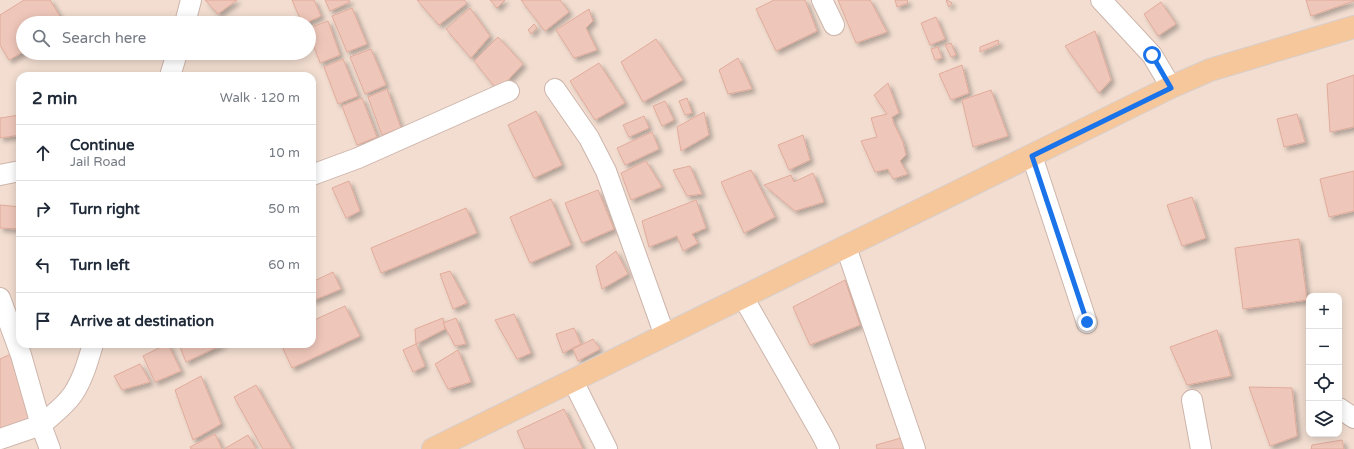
<!DOCTYPE html>
<meta charset="utf-8">
<style>
:root{--surface:#fff;--page:#f6f6f7;--text:#1f2937;--muted:#747a83;--line:#e0e1e3}
body{margin:0;font-family:"Varela Round",sans-serif;background:var(--page);color:var(--text)}
.controls{position:absolute;right:12px;bottom:12px;display:grid;overflow:hidden;border-radius:8px;box-shadow:0 2px 10px #0003}
.controls button{width:36px;height:36px;display:grid;place-items:center;padding:0;border:0;border-bottom:1px solid var(--line);background:var(--surface);color:var(--text);font:20px sans-serif}
.stop{position:absolute;width:12px;height:12px;margin:-9px;border:3px solid #1a73e8;border-radius:50%;background:#fff}
.stop.end{background:#1a73e8;border-color:#fff;box-shadow:0 1px 4px #0008}
.list{margin:0;padding:0;list-style:none}
h2{display:flex;justify-content:space-between;align-items:center;height:52px;margin:0;padding:0 16px;font-size:17px}
h2 small{font-size:13px;font-weight:400;color:var(--muted)}
.list li{display:grid;grid-template-columns:26px 1fr auto;gap:12px;align-items:center;box-sizing:border-box;height:56px;padding:0 16px;border-top:1px solid var(--line)}
.list b{display:block;font-size:15px;white-space:nowrap}
.list p{margin:0;font-size:13px;white-space:nowrap;color:var(--muted)}
.list em{font-size:13px;font-style:normal;color:var(--muted)}
.icon{flex:none;width:22px;height:22px;fill:none;stroke:currentColor;stroke-width:2;stroke-linecap:round;stroke-linejoin:round}
.map{position:relative;flex:none;width:1354px;height:449px;overflow:hidden}
.search{position:absolute;background:var(--surface);box-shadow:0 2px 10px #0003;left:16px;top:16px;width:300px;height:44px;display:flex;align-items:center;gap:10px;box-sizing:border-box;padding:0 14px;border-radius:22px;color:var(--muted);font-size:15px}
.panel{position:absolute;background:var(--surface);box-shadow:0 2px 10px #0003;left:16px;top:72px;width:300px;height:276px;border-radius:12px}
.map>svg:first-child{display:block}
.residential{fill:#f2ddd0;fill-rule:evenodd}
.building{fill:#efc7ba;stroke:#e1ab9b;filter:url(#shadow)}
.lines{fill:none;stroke-linecap:round;stroke-linejoin:round}
.minor-casing{stroke:#cdb5ab;stroke-width:22}
.major-casing{stroke:#d7cecc;stroke-width:24}
.minor{stroke:#fff;stroke-width:20}
.major{stroke:#f7c79c;stroke-width:22}
.route{stroke:#1a73e8;stroke-width:5}
</style>
<div class="map">
<svg width="1354" height="449" viewBox="0 0 1354 449">
<defs>
<filter id="shadow"><feDropShadow dx="3.5" dy="3.5" stdDeviation="2" flood-color="#0004"/></filter>
</defs>
<rect width="100%" height="100%" fill="#fbede1"/>
<!-- residential -->
<path class="residential" d="M0,0H1354V449H0ZM23,23H309V53H23ZM20,76H312V344H20ZM1309,296H1339V434H1309Z"/>
<!-- building -->
<g class="building">
<path d="M24,0H50L64,23H23V52L9,60L0,45V15Z"/>
<path d="M205,0H237L218,14Z"/>
<path d="M292,0H314L321,16L306,23H302Z"/>
<path d="M325,0H349L350,2L330,11Z"/>
<path d="M417,0H464L467,3L439,25Z"/>
<path d="M490,0H505L497,8Z"/>
<path d="M521,0H560L569,12L545,31Z"/>
<path d="M774,0H805L817,31L776,51L756,9Z"/>
<path d="M838,0H870L887,32L856,43Z"/>
<path d="M895,0H907L908,3L897,7Z"/>
<path d="M947,0L952,3L949,7L946,1Z"/>
<path d="M1306,0H1354V1L1311,16Z"/>
<path d="M1161,2L1176,24L1158,36L1144,14Z"/>
<path d="M352,8L367,44L347,52L332,16Z"/>
<path d="M470,8L490,36L471,58L446,29Z"/>
<path d="M589,9L593,21L586,28L597,50L574,58L556,30Z"/>
<path d="M936,17L945,39L930,45L921,23Z"/>
<path d="M328,21L340,55L320,63L309,33V28Z"/>
<path d="M534,24L537,28L531,34L528,30Z"/>
<path d="M1095,31L1111,80L1099,93L1065,46Z"/>
<path d="M498,37L523,64L498,91L474,61Z"/>
<path d="M656,39L683,80L643,102L621,62Z"/>
<path d="M998,40L999,44L980,52V47Z"/>
<path d="M951,43L956,55L951,57L945,45Z"/>
<path d="M938,47L942,58L935,60L931,49Z"/>
<path d="M371,49L386,85L365,94L350,57Z"/>
<path d="M738,58L752,89L728,94L719,70Z"/>
<path d="M343,59L358,96L338,104L324,67Z"/>
<path d="M599,63L625,103L595,120L570,81Z"/>
<path d="M962,65L969,93L951,100L939,74Z"/>
<path d="M1354,75V127L1330,132L1327,84Z"/>
<path d="M888,83L899,113L892,117L894,124L903,142L906,155L900,161L908,174L893,179L888,169L875,172L861,141L877,137L871,118L887,114L874,95Z"/>
<path d="M387,89L401,128L382,135L368,97Z"/>
<path d="M991,90L1008,136L973,147L962,100Z"/>
<path d="M362,98L377,137L357,145L342,106Z"/>
<path d="M687,98L692,113L685,115L679,101Z"/>
<path d="M665,101L674,120L662,126L653,106Z"/>
<path d="M536,111L562,165L534,178L508,125Z"/>
<path d="M704,112L709,135L681,151L677,127Z"/>
<path d="M1297,114L1305,142L1284,147L1277,119Z"/>
<path d="M20,115V135L0,138V118Z"/>
<path d="M644,116L649,128L629,137L623,125Z"/>
<path d="M652,132L659,149L625,165L617,148Z"/>
<path d="M803,135L810,160L789,170L778,145Z"/>
<path d="M646,161L662,187L631,200L621,173Z"/>
<path d="M690,166L702,194L687,196L673,170Z"/>
<path d="M751,170L775,217L744,233L721,182Z"/>
<path d="M1354,171V211L1329,217L1320,179Z"/>
<path d="M813,173L824,202L795,211L764,185L791,175L794,182Z"/>
<path d="M349,181L360,211L346,218L332,188Z"/>
<path d="M598,190L614,229L582,243L565,203Z"/>
<path d="M1192,197L1206,238L1182,246L1167,205Z"/>
<path d="M551,199L571,245L530,263L510,217Z"/>
<path d="M696,200L706,228L692,234L698,243L683,251L677,236L649,247L642,221Z"/>
<path d="M0,205L20,207V229L0,228Z"/>
<path d="M466,208L477,233L381,273L371,248Z"/>
<path d="M1299,239L1307,300L1243,309L1235,248Z"/>
<path d="M616,251L628,274L602,289L596,266Z"/>
<path d="M450,271L467,303L453,309L440,274Z"/>
<path d="M333,272L341,289L312,301V282Z"/>
<path d="M845,280L860,325L810,345L793,307Z"/>
<path d="M345,306L360,336L292,368L281,344H312V321Z"/>
<path d="M514,314L531,353L517,359L495,320Z"/>
<path d="M443,318L445,329L416,344L415,329Z"/>
<path d="M456,318L466,344L455,346L443,323Z"/>
<path d="M574,328L581,344L563,353L556,334Z"/>
<path d="M1217,330L1231,376L1187,385L1170,347Z"/>
<path d="M593,339L600,349L578,361L573,349Z"/>
<path d="M167,344H168L181,371L155,382L143,356Z"/>
<path d="M186,344H224L186,362L180,347Z"/>
<path d="M416,344L425,366L413,372L403,350Z"/>
<path d="M458,350L471,382L448,389L435,364Z"/>
<path d="M11,354L35,418L0,431V359Z"/>
<path d="M140,364L150,382L122,390L114,376Z"/>
<path d="M201,376L221,424L193,440L175,390Z"/>
<path d="M256,385L292,449H263L234,397Z"/>
<path d="M1249,387L1292,388L1297,436L1270,446Z"/>
<path d="M564,409L583,449H525L517,431Z"/>
<path d="M215,434L222,449H191L190,447Z"/>
<path d="M248,435L256,449H224Z"/>
<path d="M901,438L905,449H877L876,445Z"/>
<path d="M1342,440L1344,449H1311L1312,445Z"/>
</g>
<g class="lines">
<defs>
<g id="minor">
<path d="M822,0L834,25"/>
<path d="M1101,0L1152,55L1171,87"/>
<path d="M185,23L191,0"/>
<path d="M170,76L177,53"/>
<path d="M555,89L589,138L606,171L665,336"/>
<path d="M1032,156L1087,323"/>
<path d="M0,175L20,171"/>
<path d="M312,175L358,158L509,91"/>
<path d="M846,247L915,449"/>
<path d="M743,297L822,435L829,449"/>
<path d="M0,298L21,355L41,425C52,415 65,406 73,394C83,379 88,361 93,344"/>
<path d="M573,381L607,449"/>
<path d="M1192,400L1201,449"/>
<path d="M1339,408L1354,418"/>
<path d="M0,439L41,425L50,449"/>
</g>
<path id="major" d="M433,449L1171,87L1210,70L1354,27"/>
</defs>
<!-- minor casing -->
<use href="#minor" class="minor-casing"/>
<!-- major casing -->
<use href="#major" class="major-casing"/>
<!-- minor -->
<use href="#minor" class="minor"/>
<!-- major -->
<use href="#major" class="major"/>
</g>
<g class="lines">
<!-- route -->
<path class="route" d="M1087,322L1032,156L1171,88L1152,55"/>
</g>
</svg>
<div class="controls">
<button>+</button>
<button>−</button>
<button><svg class="icon" aria-label="locate" viewBox="0 0 24 24"><circle cx="12" cy="12" r="6"/><path d="M12 2v4M12 18v4M2 12h4M18 12h4"/></svg></button>
<button><svg class="icon" aria-label="layers" viewBox="0 0 24 24"><path d="M12 4l9 5-9 5-9-5zM3 14l9 5 9-5"/></svg></button>
</div>
<div class="stop" style="left:1152px;top:55px"></div>
<div class="stop end" style="left:1087px;top:322px"></div>
<div class="search"><svg class="icon" aria-label="search" viewBox="0 0 24 24"><circle cx="10" cy="10" r="6"/><path d="M15 15l6 6"/></svg>Search here</div>
<section class="panel">
<h2>2 min<small>Walk · 120 m</small></h2>
<ul class="list">
<li><svg class="icon" aria-label="ahead" viewBox="0 0 24 24"><path d="M12 20V5M6 11l6-6 6 6"/></svg><div><b>Continue</b><p>Jail Road</p></div><em>10 m</em></li>
<li><svg class="icon" aria-label="right" viewBox="0 0 24 24"><path d="M7 20v-9h11M14 6l5 5-5 5"/></svg><div><b>Turn right</b></div><em>50 m</em></li>
<li><svg class="icon" aria-label="left" viewBox="0 0 24 24"><path d="M17 20v-9H6M10 6l-5 5 5 5"/></svg><div><b>Turn left</b></div><em>60 m</em></li>
<li><svg class="icon" aria-label="arrive" viewBox="0 0 24 24"><path d="M6 21V4h12l-3 4 3 4H6"/></svg><div><b>Arrive at destination</b></div></li>
</ul>
</section>
</div>
